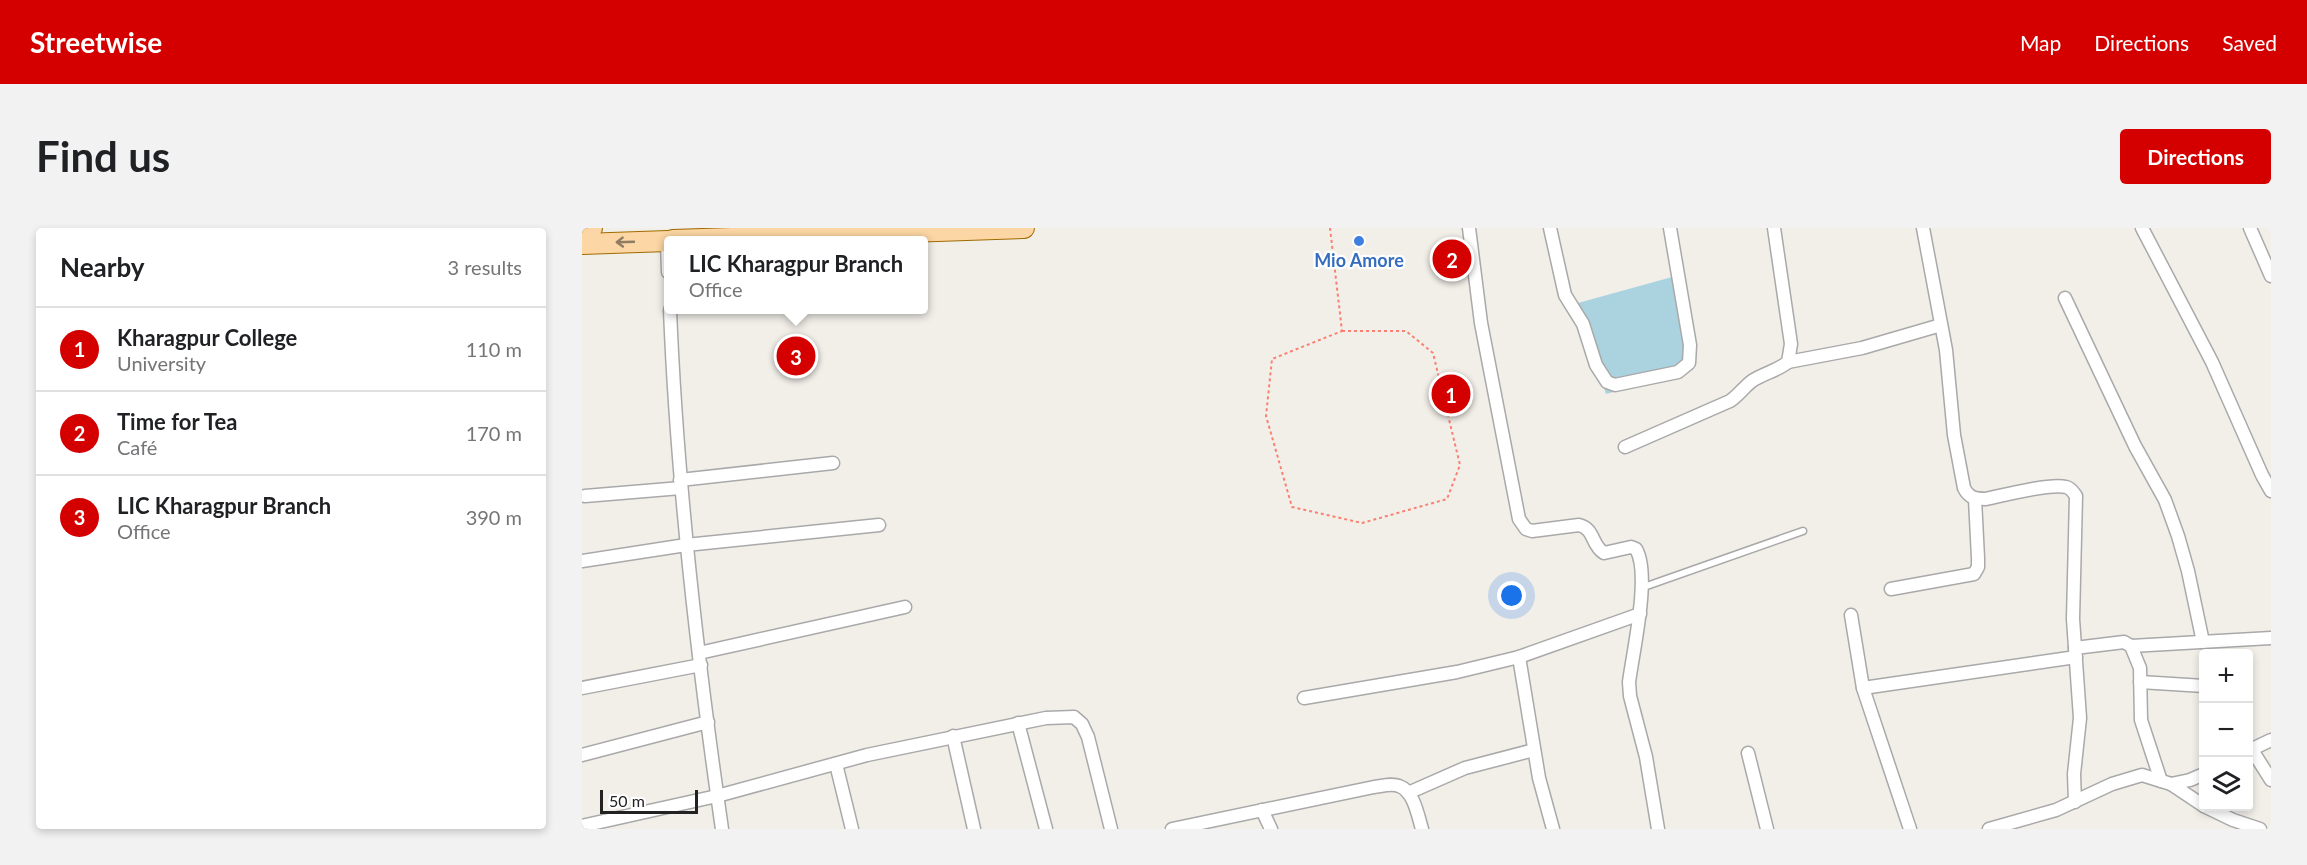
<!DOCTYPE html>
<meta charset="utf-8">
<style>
:root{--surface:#fff;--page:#f2f2f2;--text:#202124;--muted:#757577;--line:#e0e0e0;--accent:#d40000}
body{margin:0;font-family:Lato,sans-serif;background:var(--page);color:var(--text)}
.controls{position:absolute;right:18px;bottom:18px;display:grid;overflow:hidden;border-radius:6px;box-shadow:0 3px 9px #0003}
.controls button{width:54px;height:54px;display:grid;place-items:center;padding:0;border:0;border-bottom:2px solid var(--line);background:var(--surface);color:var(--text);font:30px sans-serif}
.scale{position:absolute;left:18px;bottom:15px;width:98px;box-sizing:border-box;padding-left:6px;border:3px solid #222;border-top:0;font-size:16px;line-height:21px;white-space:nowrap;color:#222;-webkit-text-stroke:4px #fff;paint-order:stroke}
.you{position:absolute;left:930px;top:368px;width:21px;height:21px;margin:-15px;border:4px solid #fff;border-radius:50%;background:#1a73e8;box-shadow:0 0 0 9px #1a73e833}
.badge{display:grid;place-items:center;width:39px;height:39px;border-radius:50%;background:var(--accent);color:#fff;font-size:20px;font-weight:700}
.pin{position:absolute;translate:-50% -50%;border:3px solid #fff;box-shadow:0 2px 6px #0006}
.popup{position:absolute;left:82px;top:8px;width:264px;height:78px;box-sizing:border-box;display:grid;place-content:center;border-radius:6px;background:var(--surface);filter:drop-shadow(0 2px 4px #0005);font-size:20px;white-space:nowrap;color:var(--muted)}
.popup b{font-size:22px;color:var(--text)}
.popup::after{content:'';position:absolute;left:50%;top:100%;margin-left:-12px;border:12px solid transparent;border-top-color:var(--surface)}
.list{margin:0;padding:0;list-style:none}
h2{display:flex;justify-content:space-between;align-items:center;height:78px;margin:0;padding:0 24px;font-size:26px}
h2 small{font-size:20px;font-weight:400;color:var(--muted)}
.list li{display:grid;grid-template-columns:39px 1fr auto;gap:18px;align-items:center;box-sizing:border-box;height:84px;padding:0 24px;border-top:2px solid var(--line)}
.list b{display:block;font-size:22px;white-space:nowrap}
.list p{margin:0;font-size:20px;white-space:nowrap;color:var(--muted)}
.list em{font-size:20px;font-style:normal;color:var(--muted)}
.icon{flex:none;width:33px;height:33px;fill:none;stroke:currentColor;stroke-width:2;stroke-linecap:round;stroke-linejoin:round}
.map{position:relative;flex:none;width:1689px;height:601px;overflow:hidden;border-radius:6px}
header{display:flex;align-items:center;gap:36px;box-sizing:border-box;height:84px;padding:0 30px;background:var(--accent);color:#fff}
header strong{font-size:28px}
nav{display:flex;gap:33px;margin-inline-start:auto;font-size:21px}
.intro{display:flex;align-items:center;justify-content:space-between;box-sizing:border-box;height:144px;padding:0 36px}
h1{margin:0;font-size:42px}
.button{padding:15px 27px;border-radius:6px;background:var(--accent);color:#fff;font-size:21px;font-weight:700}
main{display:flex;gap:36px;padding:0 36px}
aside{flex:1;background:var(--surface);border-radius:6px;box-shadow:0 3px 9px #0003}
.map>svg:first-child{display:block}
.water{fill:#aad3df}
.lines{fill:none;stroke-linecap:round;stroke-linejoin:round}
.lane-casing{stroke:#a9a9a9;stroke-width:9}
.street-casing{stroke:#a9a9a9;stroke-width:15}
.primary-casing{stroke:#a06b00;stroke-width:22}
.path{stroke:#fa8072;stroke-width:2;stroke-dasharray:3 3;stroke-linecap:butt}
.lane{stroke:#fff;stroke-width:6}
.street{stroke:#fff;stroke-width:12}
.primary{stroke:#fcd6a4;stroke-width:20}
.oneway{stroke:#8f7c63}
.shop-dot{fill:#3f7fe0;stroke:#fff;stroke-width:2}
.labels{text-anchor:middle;stroke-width:4.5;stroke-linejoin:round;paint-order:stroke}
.shop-label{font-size:18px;font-weight:bold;fill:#366cbe;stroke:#fff}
</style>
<header>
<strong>Streetwise</strong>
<nav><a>Map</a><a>Directions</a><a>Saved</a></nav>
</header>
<div class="intro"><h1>Find us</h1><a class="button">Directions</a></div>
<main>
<aside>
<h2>Nearby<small>3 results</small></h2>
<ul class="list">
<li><span class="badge">1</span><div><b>Kharagpur College</b><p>University</p></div><em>110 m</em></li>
<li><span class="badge">2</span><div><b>Time for Tea</b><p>Café</p></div><em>170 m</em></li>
<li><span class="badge">3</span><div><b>LIC Kharagpur Branch</b><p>Office</p></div><em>390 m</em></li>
</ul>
</aside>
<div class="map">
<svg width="1689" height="601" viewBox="0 0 1689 601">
<rect width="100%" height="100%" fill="#f2efe9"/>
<!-- water -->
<path class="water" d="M1090,49L1111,142L1024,166L996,75Z"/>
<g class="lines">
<defs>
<path id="lane" d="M1059,360L1221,303"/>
<g id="street">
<path d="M887,0L899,95L937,291L944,301L950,303L997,297C1013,301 1009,317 1022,325L1049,319L1054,321C1069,346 1051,423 1047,454L1048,468L1064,529L1076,601"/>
<path d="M968,0L983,67L1001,96L1014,137L1025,154L1033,157L1096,144L1107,135L1108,117L1088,0"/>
<path d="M1341,0L1364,122L1372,207L1382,260C1387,270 1393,271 1404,271C1422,267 1468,255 1484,259C1489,260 1491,264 1494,268L1491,391L1498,490L1492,546L1493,574"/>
<path d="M1560,0L1630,134L1680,247L1689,263"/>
<path d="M1668,0L1689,48"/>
<path d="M85,13L86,44"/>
<path d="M1483,70L1553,218L1583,272L1596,308L1606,343L1621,414"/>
<path d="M88,82C95,256 115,429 140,601"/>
<path d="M1206,134L1280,120L1359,97"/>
<path d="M1043,219L1148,173C1157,167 1162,159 1170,153C1182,145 1195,143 1206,134L1209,116L1192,0"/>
<path d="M98,252L251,235"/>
<path d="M3,268L99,260"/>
<path d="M0,333L104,317L297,297"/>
<path d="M1309,361L1392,346L1396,339V330L1393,271"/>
<path d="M1269,387L1281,460L1328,601"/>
<path d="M1549,418L1689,410"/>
<path d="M1493,420L1542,414L1549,418L1558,440L1559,492L1579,553"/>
<path d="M117,425L323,379"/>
<path d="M937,429L957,550L971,601"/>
<path d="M1558,454L1622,458"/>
<path d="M0,460L119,437"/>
<path d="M1281,460L1494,429"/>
<path d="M722,470L875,444L937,429L1058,386"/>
<path d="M436,495L464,601"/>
<path d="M371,508L392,601"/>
<path d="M1670,522L1689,552"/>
<path d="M1666,523L1689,512"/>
<path d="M1166,525L1185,601"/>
<path d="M0,527L126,494"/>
<path d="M254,536L270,601"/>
<path d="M1589,556L1622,578"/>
<path d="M826,565L883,540L952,522"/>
<path d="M1622,578L1651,592L1678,601"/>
<path d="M680,582L689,601"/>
<path d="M0,598L135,568L285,527L464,490L492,489L500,496L506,509L529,601"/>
<path d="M590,601L792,559C800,558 810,555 817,558C832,563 836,588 840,601"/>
<path d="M1407,601L1474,582L1530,556L1560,547L1589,556L1608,552L1622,546"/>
</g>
<g id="primary">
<path d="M0,0H10"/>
<path d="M91,12L442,0"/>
<path d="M0,16L86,13"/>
</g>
</defs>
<!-- lane casing -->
<use href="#lane" class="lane-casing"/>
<!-- street casing -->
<use href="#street" class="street-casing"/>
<!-- primary casing -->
<use href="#primary" class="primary-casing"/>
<!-- path -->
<g class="path">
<path d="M748,0L760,103"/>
<path d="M760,103H824L851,125L878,237L865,271L780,295L710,279L684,188L690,131Z"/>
</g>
<!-- lane -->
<use href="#lane" class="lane"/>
<!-- street -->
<use href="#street" class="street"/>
<!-- primary -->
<use href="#primary" class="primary"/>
</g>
<!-- one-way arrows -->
<defs><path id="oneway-shaft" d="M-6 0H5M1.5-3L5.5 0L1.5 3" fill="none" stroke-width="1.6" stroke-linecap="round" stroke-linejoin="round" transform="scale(1.5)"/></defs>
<use class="oneway" href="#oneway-shaft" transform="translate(43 14) rotate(178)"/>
<!-- markers -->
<circle class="shop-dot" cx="777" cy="13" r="6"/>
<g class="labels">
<!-- shop labels -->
<g class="shop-label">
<text x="777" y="39">Mio Amore</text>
</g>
</g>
</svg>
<div class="controls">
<button>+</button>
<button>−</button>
<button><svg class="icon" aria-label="layers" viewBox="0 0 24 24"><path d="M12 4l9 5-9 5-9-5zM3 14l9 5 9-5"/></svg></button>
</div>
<div class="scale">50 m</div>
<div class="you"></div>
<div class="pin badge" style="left:869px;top:166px">1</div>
<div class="pin badge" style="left:870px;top:31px">2</div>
<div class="pin badge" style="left:214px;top:128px">3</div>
<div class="popup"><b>LIC Kharagpur Branch</b>Office</div>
</div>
</main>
